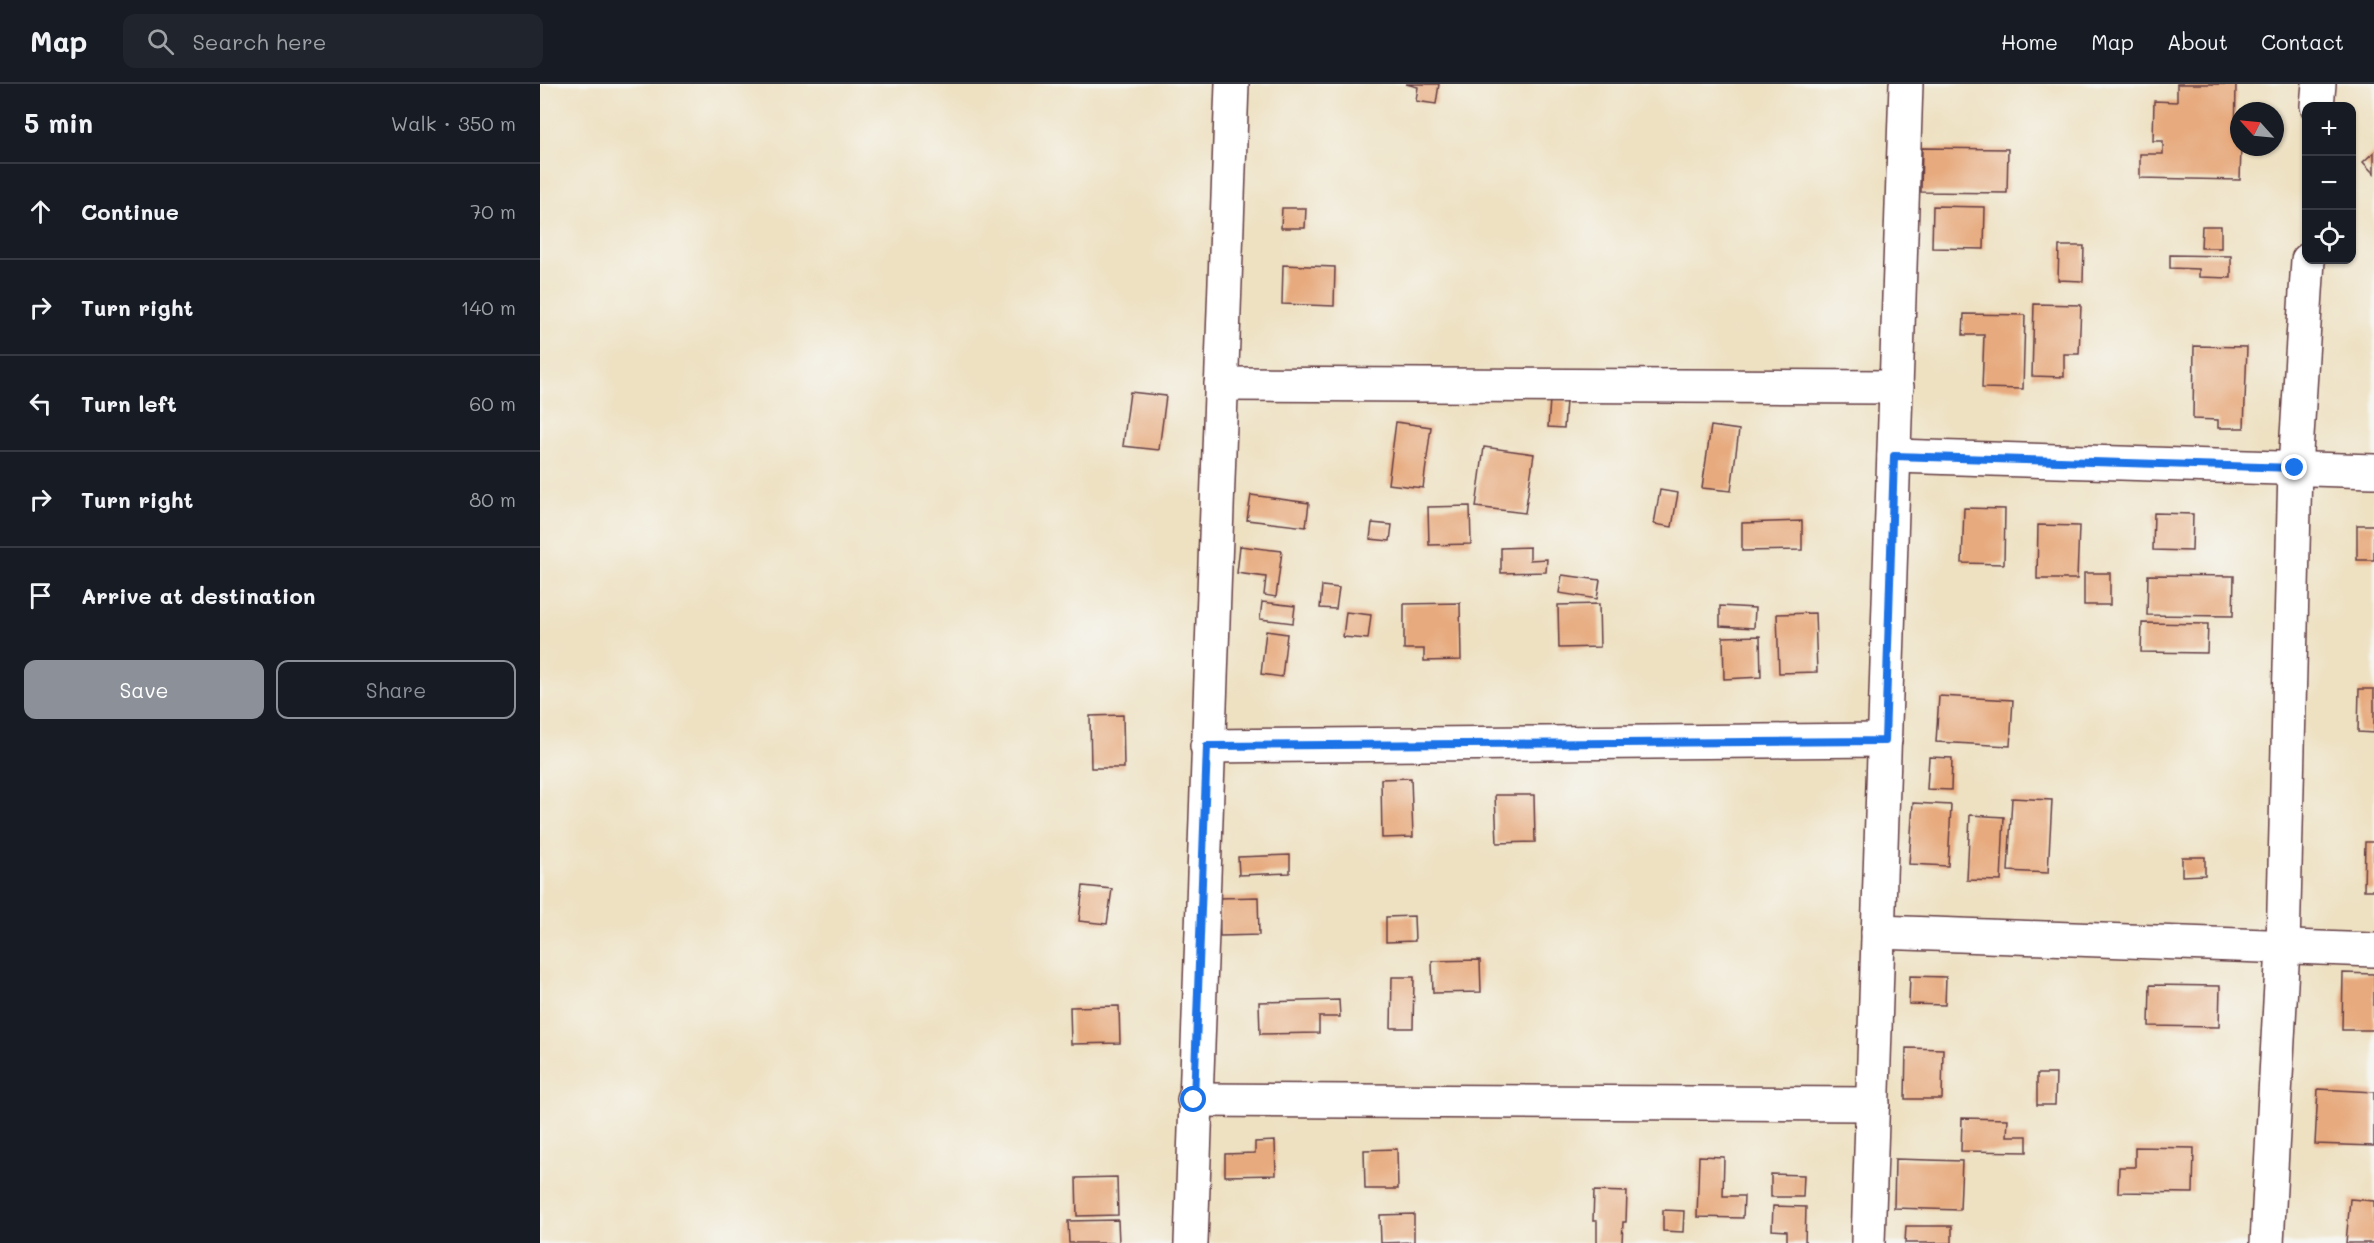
<!DOCTYPE html>
<meta charset="utf-8">
<style>
:root{--surface:#171b24;--page:#20242c;--text:#f1f3f6;--muted:#9ea1a6;--line:#363941;--accent:#8c9099}
body{margin:0;font-family:Mali,sans-serif;background:var(--page);color:var(--text)}
.controls{position:absolute;right:18px;top:18px;display:grid;overflow:hidden;border-radius:12px;box-shadow:0 2px 4px #0004}
.controls button{width:54px;height:54px;display:grid;place-items:center;padding:0;border:0;border-bottom:2px solid var(--line);background:var(--surface);color:var(--text);font:30px sans-serif}
.compass{position:absolute;left:1690px;top:18px;width:54px;height:54px;border-radius:50%;background:var(--surface);box-shadow:0 2px 4px #0004;rotate:297deg}
.stop{position:absolute;width:18px;height:18px;margin:-14px;border:4px solid #1a73e8;border-radius:50%;background:#fff}
.stop.end{background:#1a73e8;border-color:#fff;box-shadow:0 2px 6px #0008}
.list{margin:0;padding:0;list-style:none}
h2{display:flex;justify-content:space-between;align-items:center;height:78px;margin:0;padding:0 24px;font-size:26px}
h2 small{font-size:20px;font-weight:400;color:var(--muted)}
.list li{display:grid;grid-template-columns:39px 1fr auto;gap:18px;align-items:center;box-sizing:border-box;height:96px;padding:0 24px;border-top:2px solid var(--line)}
.list b{display:block;font-size:22px;white-space:nowrap}
.list em{font-size:20px;font-style:normal;color:var(--muted)}
.actions{display:flex;gap:12px;padding:18px 24px}
.actions a{flex:1;padding:14px 0;border:2px solid var(--accent);border-radius:12px;text-align:center;font-size:21px;color:var(--accent)}
.actions .main{background:var(--accent);color:#fff}
.icon{flex:none;width:33px;height:33px;fill:none;stroke:currentColor;stroke-width:2;stroke-linecap:round;stroke-linejoin:round}
.map{position:relative;flex:none;width:1834px;height:1159px;overflow:hidden}
header{display:flex;align-items:center;gap:36px;box-sizing:border-box;height:84px;padding:0 30px;background:var(--surface);border-bottom:2px solid var(--line)}
header strong{font-size:28px}
nav{display:flex;gap:33px;margin-inline-start:auto;font-size:21px}
.search{width:420px;height:54px;background:var(--page);display:flex;align-items:center;gap:15px;box-sizing:border-box;padding:0 21px;border-radius:12px;color:var(--muted);font-size:22px}
main{display:flex}
aside{flex:1;background:var(--surface)}
.map>svg:first-child{display:block}
.building{fill:#e7aa7e}
.lines{fill:none;stroke-linecap:round;stroke-linejoin:round}
.minor-casing{stroke:#633c42;stroke-width:36}
.minor{stroke:#fff;stroke-width:33}
.route{stroke:#1a73e8;stroke-width:8}
</style>
<header>
<strong>Map</strong>
<div class="search"><svg class="icon" aria-label="search" viewBox="0 0 24 24"><circle cx="10" cy="10" r="6"/><path d="M15 15l6 6"/></svg>Search here</div>
<nav><a>Home</a><a>Map</a><a>About</a><a>Contact</a></nav>
</header>
<main>
<aside>
<h2>5 min<small>Walk · 350 m</small></h2>
<ul class="list">
<li><svg class="icon" aria-label="ahead" viewBox="0 0 24 24"><path d="M12 20V5M6 11l6-6 6 6"/></svg><div><b>Continue</b></div><em>70 m</em></li>
<li><svg class="icon" aria-label="right" viewBox="0 0 24 24"><path d="M7 20v-9h11M14 6l5 5-5 5"/></svg><div><b>Turn right</b></div><em>140 m</em></li>
<li><svg class="icon" aria-label="left" viewBox="0 0 24 24"><path d="M17 20v-9H6M10 6l-5 5 5 5"/></svg><div><b>Turn left</b></div><em>60 m</em></li>
<li><svg class="icon" aria-label="right" viewBox="0 0 24 24"><path d="M7 20v-9h11M14 6l5 5-5 5"/></svg><div><b>Turn right</b></div><em>80 m</em></li>
<li><svg class="icon" aria-label="arrive" viewBox="0 0 24 24"><path d="M6 21V4h12l-3 4 3 4H6"/></svg><div><b>Arrive at destination</b></div></li>
</ul>
<div class="actions"><a class="main">Save</a><a>Share</a></div>
</aside>
<div class="map">
<svg width="1834" height="1159" viewBox="0 0 1834 1159">
<rect width="100%" height="100%" fill="#f6f6f2"/>
<filter id="ink" filterUnits="userSpaceOnUse"><feTurbulence type="fractalNoise" baseFrequency=".0167" numOctaves="2"/><feDisplacementMap in="SourceGraphic" scale="12" xChannelSelector="R" yChannelSelector="G"/><feConvolveMatrix kernelMatrix="1 2 1 2 8 2 1 2 1" color-interpolation-filters="sRGB"/></filter>
<filter id="wash" filterUnits="userSpaceOnUse"><feTurbulence type="fractalNoise" baseFrequency=".008" numOctaves="4" result="noise"/><feDisplacementMap in="SourceGraphic" scale="24" xChannelSelector="R" yChannelSelector="G"/><feGaussianBlur stdDeviation="1.35" result="paint"/><feColorMatrix in="noise" values="0 0 0 0 0 0 0 0 0 0 0 0 0 0 0 0 0 1.4 0 .05"/><feComposite in="paint" operator="in"/></filter>
<g filter="url(#wash)">
<rect width="100%" height="100%" fill="#eee1c2"/>
<g id="blocks">
<!-- building -->
<g class="building">
<path d="M866,0H899L896,20L876,17L878,3Z"/>
<path d="M1637,0H1696L1695,59H1699V63H1701L1700,96L1600,94V70H1623V57H1613L1614,17L1637,18Z"/>
<path d="M1382,64L1468,65L1467,109L1381,108Z"/>
<path d="M1834,68V90L1823,78Z"/>
<path d="M1393,122L1445,123L1444,165L1392,164Z"/>
<path d="M742,124H766L765,144H741Z"/>
<path d="M1662,142H1681V164H1661Z"/>
<path d="M1519,162H1544L1543,197L1518,196Z"/>
<path d="M1630,171L1691,172V194L1659,193V185L1630,184Z"/>
<path d="M743,181L795,183L794,222L742,220Z"/>
<path d="M1494,220L1541,221L1539,270H1524V293L1492,292Z"/>
<path d="M1424,230L1485,231L1483,305L1442,304L1444,251H1423Z"/>
<path d="M1654,262L1707,263L1704,344H1678V336L1653,335Z"/>
<path d="M590,308L626,312L619,366L583,362Z"/>
<path d="M1010,316L1026,317L1024,344L1008,343Z"/>
<path d="M856,338L891,343L883,404L848,400Z"/>
<path d="M1171,342L1199,346L1191,407L1162,404Z"/>
<path d="M944,363L994,370L985,429L936,423Z"/>
<path d="M1120,406L1138,409L1132,443L1114,440Z"/>
<path d="M711,411L769,419L766,443L707,436Z"/>
<path d="M930,422L931,460L889,461L888,423Z"/>
<path d="M1424,424L1465,425L1464,480L1422,479Z"/>
<path d="M1614,429L1653,430L1652,467L1613,466Z"/>
<path d="M1262,437V466L1202,467V439Z"/>
<path d="M832,439L852,441L850,457L830,455Z"/>
<path d="M1498,441L1539,442L1537,495H1497Z"/>
<rect x="1817" y="441" width="17" height="35"/>
<path d="M700,462L742,467L736,513L724,511L726,493L697,489Z"/>
<path d="M990,463V476L1007,475L1006,488L961,489V464Z"/>
<rect x="1544" y="489" width="26" height="32"/>
<path d="M1022,491L1060,496L1057,515L1019,509Z"/>
<path d="M1608,491L1694,492L1693,532L1607,531Z"/>
<path d="M782,502L799,504L796,525L780,524Z"/>
<path d="M722,518L755,522L753,539L720,535Z"/>
<path d="M920,519L921,576L884,577V565H864V520Z"/>
<path d="M1059,520L1060,563L1019,564L1018,521Z"/>
<path d="M1180,522L1215,524L1214,544L1180,542Z"/>
<path d="M806,528L831,531L828,555L803,553Z"/>
<path d="M1275,529L1277,588L1239,589L1237,530Z"/>
<path d="M1602,539L1668,540L1667,569L1601,568Z"/>
<path d="M726,547L747,550L742,593L721,590Z"/>
<path d="M1220,552L1221,593L1184,595L1183,553Z"/>
<path d="M1819,605H1834V649L1818,648Z"/>
<path d="M1399,612L1473,616L1470,662L1396,658Z"/>
<path d="M583,631L584,684H551L550,632Z"/>
<path d="M1389,673L1412,674L1411,706L1387,705Z"/>
<path d="M871,694L873,753L842,754L841,695Z"/>
<path d="M955,711H994L995,758L957,759Z"/>
<path d="M1472,714L1512,716L1508,789L1468,787Z"/>
<path d="M1373,719L1411,721L1408,782L1369,780Z"/>
<path d="M1430,731L1464,733L1461,797L1427,796Z"/>
<path d="M1825,758H1834V806H1824Z"/>
<path d="M750,771V789L699,791L698,773Z"/>
<path d="M1642,773H1665V791L1642,792Z"/>
<path d="M543,802L572,805L567,840L539,837Z"/>
<path d="M718,813L719,851L680,852L679,814Z"/>
<path d="M874,832L875,857L846,858V833Z"/>
<path d="M940,876L941,908L893,909L892,877Z"/>
<path d="M1803,889L1834,890V946H1802Z"/>
<path d="M1370,892L1406,893L1405,921L1369,920Z"/>
<path d="M852,893H874L873,944H851Z"/>
<path d="M1610,901L1680,902L1679,943L1609,942Z"/>
<path d="M799,916L800,933H779V949L720,950L719,918Z"/>
<path d="M579,922L580,959L531,960L530,923Z"/>
<path d="M1366,964L1403,965L1402,1015H1365Z"/>
<path d="M1497,990H1516L1515,1021H1497Z"/>
<path d="M1778,1005L1834,1008V1062L1775,1060Z"/>
<path d="M1422,1034L1468,1035L1467,1052H1487V1068L1421,1067Z"/>
<path d="M735,1057L736,1091L685,1092V1070L715,1069V1058Z"/>
<path d="M1595,1063L1654,1064L1653,1109L1578,1108L1579,1083H1595Z"/>
<path d="M857,1065L858,1105H825L824,1066Z"/>
<path d="M1159,1072L1184,1073L1183,1112H1204L1203,1134L1157,1133Z"/>
<path d="M1355,1075L1422,1077L1420,1126L1354,1124Z"/>
<path d="M1231,1090L1264,1091L1263,1113H1231Z"/>
<path d="M577,1093L578,1131L537,1132L536,1094Z"/>
<path d="M1054,1107L1087,1108L1086,1138H1083L1082,1159H1057V1137H1053Z"/>
<path d="M1810,1115L1834,1117V1159H1806Z"/>
<path d="M1233,1122L1266,1123L1265,1159H1247V1147L1232,1146Z"/>
<path d="M1123,1126L1144,1127L1143,1148L1123,1147Z"/>
<path d="M874,1130V1158L841,1159L840,1131Z"/>
<path d="M578,1136L579,1159H529L528,1137Z"/>
<path d="M1366,1142H1412V1159H1365Z"/>
</g>
</g>
</g>
<g filter="url(#ink)">
<use href="#blocks" fill-opacity="0" stroke="#633c42" stroke-width="1.5"/>
<g class="lines">
<defs>
<g id="minor">
<path d="M1777,22L1779,0"/>
<path d="M681,300L1357,303"/>
<path d="M1354,372L1834,387"/>
<path d="M667,662L1345,656"/>
<path d="M1338,848L1834,866"/>
<path d="M654,1016L1333,1020"/>
<path d="M651,1159L692,0"/>
<path d="M1328,1159L1366,0"/>
<path d="M1727,1159L1743,863L1755,384L1768,176"/>
</g>
</defs>
<!-- minor casing -->
<use href="#minor" class="minor-casing"/>
<!-- minor -->
<use href="#minor" class="minor"/>
</g>
</g>
<g class="lines" filter="url(#ink)">
<!-- route -->
<path class="route" d="M654,1016L667,662L1345,657L1354,372L1755,384"/>
</g>
</svg>
<div class="controls">
<button>+</button>
<button>−</button>
<button><svg class="icon" aria-label="locate" viewBox="0 0 24 24"><circle cx="12" cy="12" r="6"/><path d="M12 2v4M12 18v4M2 12h4M18 12h4"/></svg></button>
</div>
<svg class="compass" viewBox="-18 -18 36 36"><path d="M0-13l5 13h-10z" fill="#e53935"/><path d="M0 13l5-13h-10z" fill="#9ea1a6"/></svg>
<div class="stop" style="left:654px;top:1016px"></div>
<div class="stop end" style="left:1755px;top:384px"></div>
</div>
</main>
